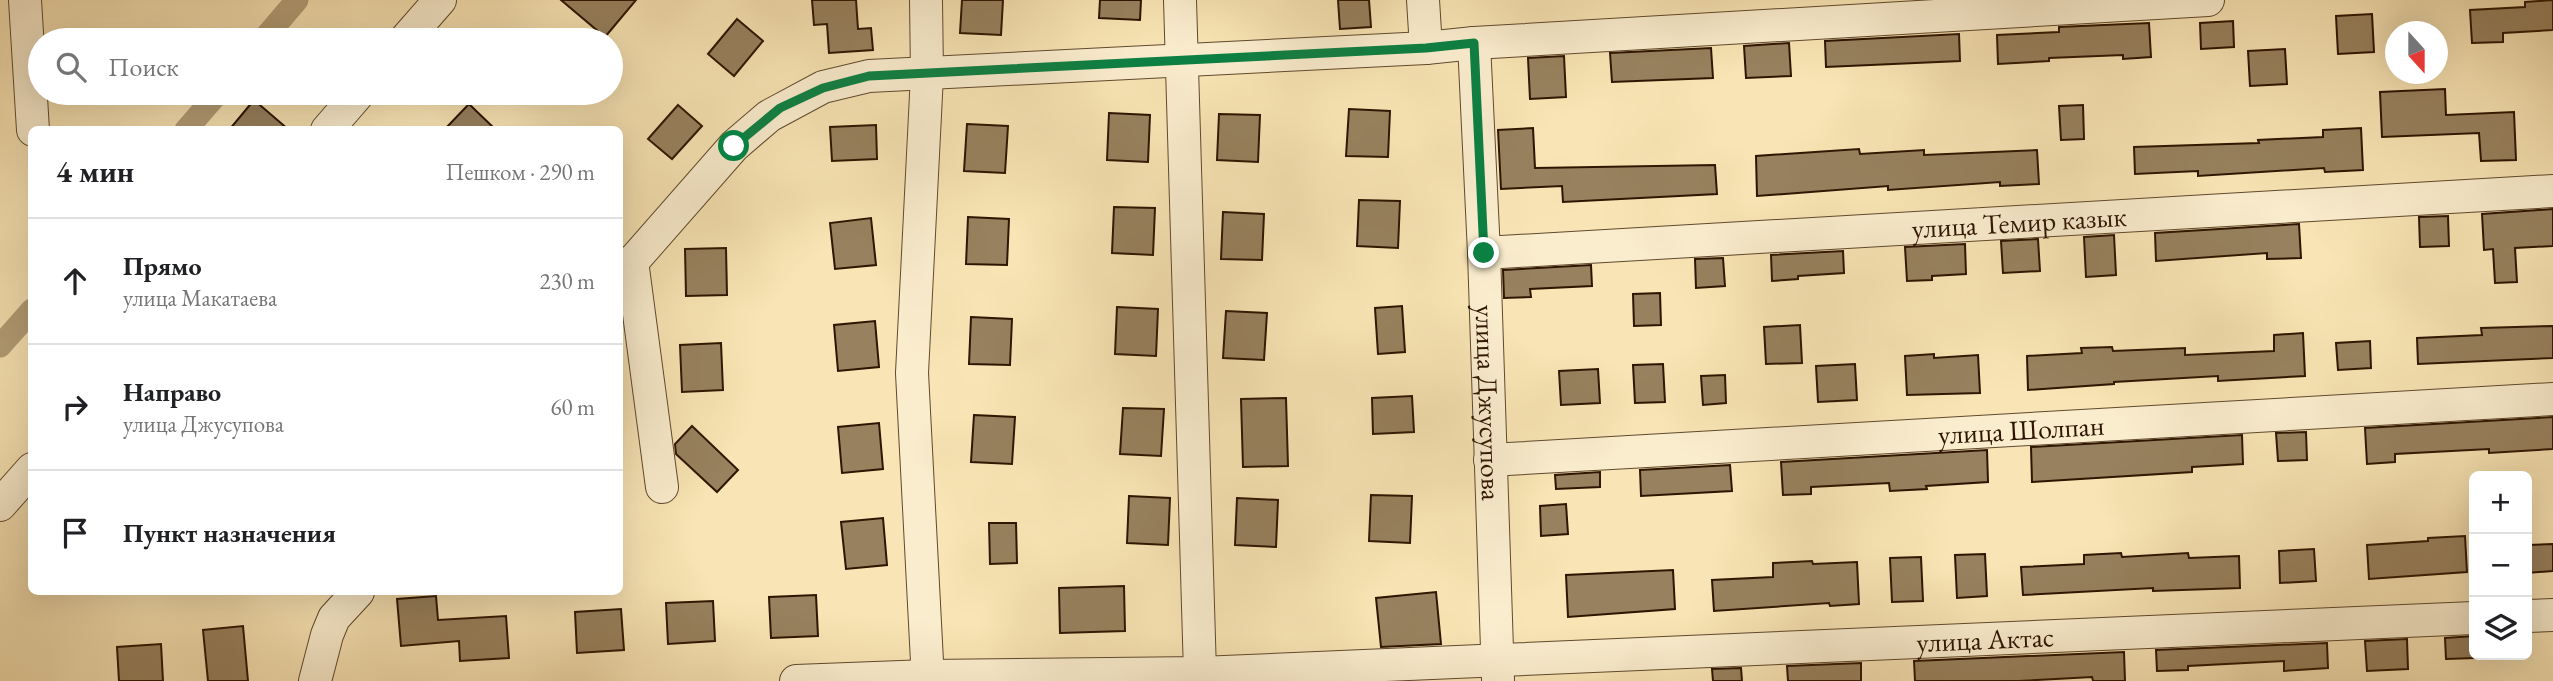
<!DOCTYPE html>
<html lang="ru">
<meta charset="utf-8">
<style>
:root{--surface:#fff;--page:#f6f6f6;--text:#202124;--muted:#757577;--line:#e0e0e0}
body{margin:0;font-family:"EB Garamond",serif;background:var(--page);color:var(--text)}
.controls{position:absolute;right:21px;bottom:21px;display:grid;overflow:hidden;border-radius:10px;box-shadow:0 7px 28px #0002}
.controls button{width:63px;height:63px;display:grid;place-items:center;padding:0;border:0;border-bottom:2px solid var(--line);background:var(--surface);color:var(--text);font:35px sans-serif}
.compass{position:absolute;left:2385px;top:21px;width:63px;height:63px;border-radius:50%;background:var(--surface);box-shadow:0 7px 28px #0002;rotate:159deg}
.stop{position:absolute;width:21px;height:21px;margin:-16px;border:5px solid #0b8043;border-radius:50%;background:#fff}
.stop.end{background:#0b8043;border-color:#fff;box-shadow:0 2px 7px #0008}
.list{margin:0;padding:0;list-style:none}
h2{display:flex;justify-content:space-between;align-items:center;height:91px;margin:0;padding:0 28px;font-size:30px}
h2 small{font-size:23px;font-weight:400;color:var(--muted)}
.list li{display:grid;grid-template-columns:46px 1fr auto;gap:21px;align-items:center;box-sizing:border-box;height:126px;padding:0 28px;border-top:2px solid var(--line)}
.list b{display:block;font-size:26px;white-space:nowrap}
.list p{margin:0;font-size:23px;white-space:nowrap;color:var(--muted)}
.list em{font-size:23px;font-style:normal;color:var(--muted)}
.icon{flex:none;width:38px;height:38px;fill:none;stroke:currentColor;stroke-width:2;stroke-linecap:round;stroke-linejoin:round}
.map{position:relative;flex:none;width:2553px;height:681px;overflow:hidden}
.search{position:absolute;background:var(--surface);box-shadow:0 7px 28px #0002;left:28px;top:28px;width:595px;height:77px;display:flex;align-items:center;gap:18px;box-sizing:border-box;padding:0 24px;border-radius:38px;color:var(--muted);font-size:26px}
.panel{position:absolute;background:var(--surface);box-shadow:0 7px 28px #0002;left:28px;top:126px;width:595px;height:469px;border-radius:10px}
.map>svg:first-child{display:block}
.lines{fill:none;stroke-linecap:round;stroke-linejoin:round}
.canal{stroke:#b39e77;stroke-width:23}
.building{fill:#97815e;stroke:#2e1500;stroke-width:2}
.minor-casing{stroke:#60492d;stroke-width:34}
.minor{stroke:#faedce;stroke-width:32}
.route{stroke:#0b8043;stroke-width:9}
.labels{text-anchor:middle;stroke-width:6;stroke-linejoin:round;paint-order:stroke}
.street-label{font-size:28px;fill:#2e1500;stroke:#faedce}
</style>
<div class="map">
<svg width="2553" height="681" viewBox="0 0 2553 681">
<rect width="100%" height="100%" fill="#f8e4b4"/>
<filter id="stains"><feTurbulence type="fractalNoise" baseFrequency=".00286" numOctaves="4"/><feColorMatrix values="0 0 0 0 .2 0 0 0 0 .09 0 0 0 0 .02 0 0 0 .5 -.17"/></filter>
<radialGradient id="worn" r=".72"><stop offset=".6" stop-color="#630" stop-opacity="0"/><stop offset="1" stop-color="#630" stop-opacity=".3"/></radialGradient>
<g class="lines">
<!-- canal -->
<g class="canal">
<path d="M263,40L297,0"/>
<path d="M186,130L218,93"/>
<path d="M0,346L32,310"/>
</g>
</g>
<!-- building -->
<g class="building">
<path d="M561,0H636L605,37Z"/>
<path d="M812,0H856L858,29L871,28L873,50L829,53L827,24L814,25Z"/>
<path d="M962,0H1003L1001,35L960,33Z"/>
<path d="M1100,0H1141L1140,20L1099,18Z"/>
<path d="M1338,0H1369L1371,27L1340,29Z"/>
<path d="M2553,0V30L2503,33V42L2472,43L2470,10L2525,7V2Z"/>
<path d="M2372,14L2374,52L2338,54L2336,16Z"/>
<path d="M737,19L763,41L734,76L708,54Z"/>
<path d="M2233,21L2234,47L2201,49L2200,23Z"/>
<path d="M2149,23L2151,57L2123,59V55L2049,58V61L1998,64L1997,35L2059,32V27Z"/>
<path d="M1959,34L1960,61L1826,67L1825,41Z"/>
<path d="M1789,43L1791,76L1746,78L1744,46Z"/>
<path d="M1711,48L1713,78L1612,82L1610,53Z"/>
<path d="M2285,49L2287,84L2250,86L2248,51Z"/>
<path d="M1564,56L1566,97L1530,99L1528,58Z"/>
<path d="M2445,89L2446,115L2514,112L2516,160L2481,161L2479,133L2382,137L2380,92Z"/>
<path d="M254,100L289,130H229Z"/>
<path d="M469,104L496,130H444Z"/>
<path d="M678,105L702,126L672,159L648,139Z"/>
<path d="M2083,105L2084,139L2061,140L2059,106Z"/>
<path d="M1349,109L1390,111L1388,157L1346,156Z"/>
<path d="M1109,113L1150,115L1148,162L1107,160Z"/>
<path d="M1219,114L1260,115L1258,162L1217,160Z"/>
<path d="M967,124L1008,126L1005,173L964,171Z"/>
<path d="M876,125L877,159L832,161L830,127Z"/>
<path d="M1533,128L1535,168L1715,165L1717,194L1563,202L1562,186L1501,189L1498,130Z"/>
<path d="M2361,128L2363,170L2325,172L2324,168L2198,176V171L2135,174L2134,147L2259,143L2258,140L2323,137V130Z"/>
<path d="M1859,149L1860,154L1924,150V155L2037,150L2039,184L2000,186V182L1888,190V186L1757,196L1756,156Z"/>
<path d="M1359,200L1400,201L1398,248L1357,246Z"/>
<path d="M1114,207L1155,208L1153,255L1112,253Z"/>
<path d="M2553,209V246L2515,248L2517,282L2495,283L2493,249L2484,250L2482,214Z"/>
<path d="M1223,212L1264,214L1262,260L1221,259Z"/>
<path d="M2448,216L2449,246L2420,247L2419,217Z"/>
<path d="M968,217L1009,219L1007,265L966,264Z"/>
<path d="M871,218L876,265L835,269L830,223Z"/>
<path d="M2299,224L2301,258L2267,259V253L2156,261L2155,233Z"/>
<path d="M2114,235L2116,275L2086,277L2084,237Z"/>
<path d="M2038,239L2040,271L2003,273L2001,241Z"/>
<path d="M1965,244L1966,274L1932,276V280L1907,281L1905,247Z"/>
<path d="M726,248L727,295L686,296L685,249Z"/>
<path d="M1843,251L1844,273L1798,276V279L1772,281L1771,255Z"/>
<path d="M1723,258L1725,286L1696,288L1695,259Z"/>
<path d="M1591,265L1592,286L1530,289L1531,297L1504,298L1503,270Z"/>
<path d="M1660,293L1661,325L1634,326L1633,294Z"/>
<path d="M1402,306L1405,352L1378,354L1375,308Z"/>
<path d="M1117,307L1158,309L1156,356L1115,354Z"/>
<path d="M1226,311L1267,313L1264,360L1223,358Z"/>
<path d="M971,317L1012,319L1010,365L969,364Z"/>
<path d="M875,321L879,367L838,371L834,325Z"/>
<path d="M1800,325L1802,363L1766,364L1764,327Z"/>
<path d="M2553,326V358L2418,364L2417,338L2482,335L2481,328Z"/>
<path d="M2303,333L2305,376L2218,381V376L2114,382V384L2028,390L2027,356L2082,353L2081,348L2112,347L2113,351L2185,348V355L2274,351V335Z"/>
<path d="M2370,341L2371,368L2338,370L2336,343Z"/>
<path d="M721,343L723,390L682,392L680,345Z"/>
<path d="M1934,354V358L1978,355L1980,393L1907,395L1905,356Z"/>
<path d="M1663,364L1665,402L1635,403L1633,365Z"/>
<path d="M1855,364L1857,400L1818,402L1816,366Z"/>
<path d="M1598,369L1600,403L1561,405L1559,371Z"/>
<path d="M1725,375L1726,403L1703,405L1701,376Z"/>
<path d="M1412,396L1414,432L1373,434L1372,398Z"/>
<path d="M1286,398L1288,466L1243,467L1241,399Z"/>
<path d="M1123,408L1164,409L1161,456L1120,454Z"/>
<path d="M974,415L1015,417L1012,464L971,462Z"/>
<path d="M2553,417V449L2489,453V449L2395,454V462L2367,464L2365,428Z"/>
<path d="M879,423L883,469L842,473L838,427Z"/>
<path d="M692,426L738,470L717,492L676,454L675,444Z"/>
<path d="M2306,432L2307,460L2278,461L2276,433Z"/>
<path d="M2242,435L2243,464L2192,467V472L2032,482L2031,447Z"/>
<path d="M1987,450L1988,482L1926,486L1927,489L1890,491L1889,483L1811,487V494L1783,495L1781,462Z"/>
<path d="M1730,465L1732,491L1641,496L1640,470Z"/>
<path d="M1600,472V487L1556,489L1555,475Z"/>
<path d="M1371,495L1412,496L1410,543L1369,541Z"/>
<path d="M1129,496L1170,498L1168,545L1127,543Z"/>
<path d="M1237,498L1278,500L1276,547L1235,545Z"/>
<path d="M1566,504L1568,534L1541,536L1540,506Z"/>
<path d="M883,518L887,565L846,569L841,522Z"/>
<path d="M989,523H1016L1017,563L990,564Z"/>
<path d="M2465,536L2467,572L2369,579L2367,545L2428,541V538Z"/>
<path d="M2553,544V571L2527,573V545Z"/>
<path d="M2314,549L2316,581L2280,583L2279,551Z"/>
<path d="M2121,553L2122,557L2188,553L2189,558L2239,556L2240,588L2153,591V588L2023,595L2021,567L2084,564V555Z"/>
<path d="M1985,554L1987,596L1957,598L1955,555Z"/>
<path d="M1921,557L1923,601L1892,602L1890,558Z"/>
<path d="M1812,561L1813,564L1857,562L1859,604L1830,606L1829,603L1714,611L1712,580L1773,577V563Z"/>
<path d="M1673,570L1675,609L1568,617L1566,575Z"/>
<path d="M1124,586L1125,631L1060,633L1059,588Z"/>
<path d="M1436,592L1441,644L1381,647L1376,598Z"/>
<path d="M816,595L818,636L771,638L769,597Z"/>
<path d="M436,596L438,620L506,616L509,658L460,661L459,641L401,646L397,599Z"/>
<path d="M713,601L715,641L668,644L666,603Z"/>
<path d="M621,609L624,650L577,653L575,612Z"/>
<path d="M243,626L248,681H208L203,630Z"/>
<path d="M2474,636L2475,658L2446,659L2445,638Z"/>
<path d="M2407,639L2408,669L2367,671L2365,641Z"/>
<path d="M2327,643L2328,668L2284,671V661L2188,666V670L2157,671L2156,650Z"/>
<path d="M161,644L163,681H119L117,647Z"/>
<path d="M2124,652L2125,681H2093L2092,677L2019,681H1915L1914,661Z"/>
<path d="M1861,663V681H1788L1787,666Z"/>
<path d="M1741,668L1742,681H1713L1712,669Z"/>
</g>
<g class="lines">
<defs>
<g id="minor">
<path d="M25,0L33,130"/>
<path d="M926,0L927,75L912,373L928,681"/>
<path d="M1180,0L1200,673"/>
<path d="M1423,0L1426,48"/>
<path d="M405,40L440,0"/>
<path id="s1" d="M1474,43L1484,253L1498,680"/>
<path d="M327,130L359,93"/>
<path id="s2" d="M1484,253L2553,191"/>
<path d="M632,261L662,487"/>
<path d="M620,276L734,146L769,116L823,87L869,76L1426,48L1474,43L2208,0"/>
<path id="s3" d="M1490,460L2553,399"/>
<path d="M0,505L32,469"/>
<path d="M2527,616L2553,615"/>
<path d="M315,681L327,635L334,618L358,592"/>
<path id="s4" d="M796,681L927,676L1200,673L2474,618"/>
</g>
</defs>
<!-- minor casing -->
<use href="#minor" class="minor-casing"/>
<!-- minor -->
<use href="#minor" class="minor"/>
</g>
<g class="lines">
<!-- route -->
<path class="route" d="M734,146L780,108L823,88L869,76L1426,48L1474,43L1484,253"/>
</g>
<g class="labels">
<!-- street labels -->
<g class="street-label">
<text dy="10" stroke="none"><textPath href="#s2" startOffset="536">улица Темир казык</textPath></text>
<text dy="10" stroke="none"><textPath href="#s1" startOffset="360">улица Джусупова</textPath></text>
<text dy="10" stroke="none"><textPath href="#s3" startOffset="532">улица Шолпан</textPath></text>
<text dy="10" stroke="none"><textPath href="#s4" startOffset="1190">улица Актас</textPath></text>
</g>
</g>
<rect width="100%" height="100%" filter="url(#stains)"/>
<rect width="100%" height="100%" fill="url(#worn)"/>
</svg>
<div class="controls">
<button>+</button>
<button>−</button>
<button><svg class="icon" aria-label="layers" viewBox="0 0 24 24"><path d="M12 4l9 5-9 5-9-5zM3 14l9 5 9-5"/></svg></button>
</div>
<svg class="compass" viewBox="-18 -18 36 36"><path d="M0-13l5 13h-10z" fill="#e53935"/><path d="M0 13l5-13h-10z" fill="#757577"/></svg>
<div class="stop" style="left:734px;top:146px"></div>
<div class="stop end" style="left:1484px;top:253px"></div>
<div class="search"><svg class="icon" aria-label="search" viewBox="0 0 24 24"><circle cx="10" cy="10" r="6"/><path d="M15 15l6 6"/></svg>Поиск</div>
<section class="panel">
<h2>4 мин<small>Пешком · 290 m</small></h2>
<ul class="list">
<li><svg class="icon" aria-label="ahead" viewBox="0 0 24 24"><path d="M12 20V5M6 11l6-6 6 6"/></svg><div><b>Прямо</b><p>улица Макатаева</p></div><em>230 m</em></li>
<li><svg class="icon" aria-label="right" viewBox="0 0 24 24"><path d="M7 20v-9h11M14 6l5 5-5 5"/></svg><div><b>Направо</b><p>улица Джусупова</p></div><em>60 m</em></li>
<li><svg class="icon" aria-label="arrive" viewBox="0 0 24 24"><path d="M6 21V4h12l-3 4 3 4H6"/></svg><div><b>Пункт назначения</b></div></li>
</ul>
</section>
</div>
